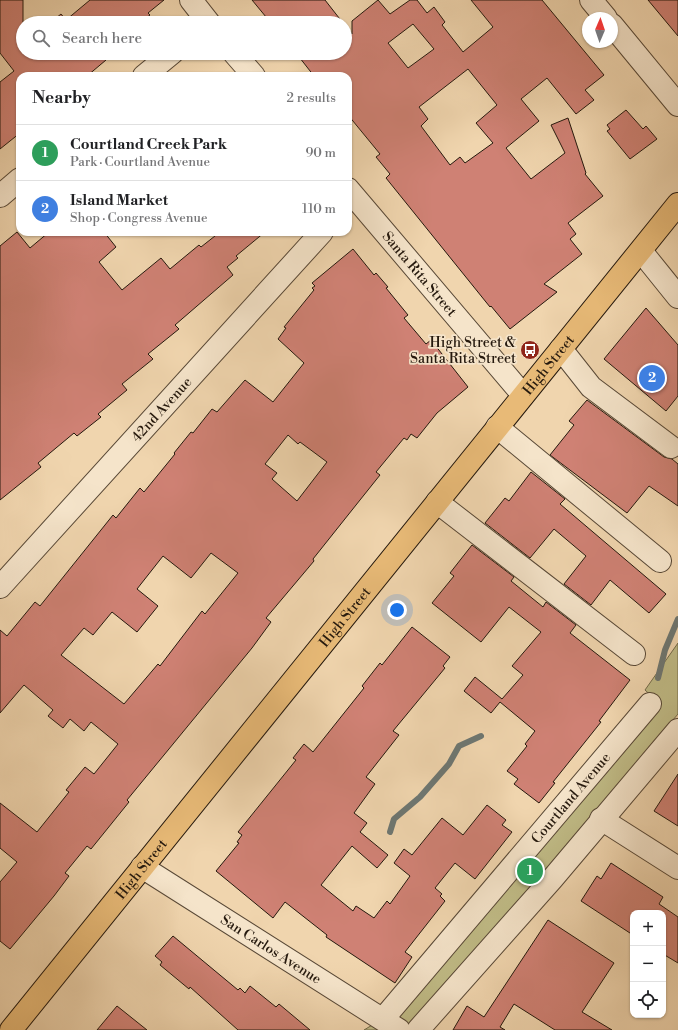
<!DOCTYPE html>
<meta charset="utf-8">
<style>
:root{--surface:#fff;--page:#f6f6f6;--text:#202124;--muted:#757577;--line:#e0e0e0;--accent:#db2777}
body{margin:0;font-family:"Libre Bodoni",serif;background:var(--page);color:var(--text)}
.controls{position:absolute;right:12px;bottom:12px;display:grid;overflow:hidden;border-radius:8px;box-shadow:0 1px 3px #0004}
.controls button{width:36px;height:36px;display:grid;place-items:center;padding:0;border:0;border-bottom:1px solid var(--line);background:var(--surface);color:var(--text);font:20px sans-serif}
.compass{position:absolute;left:582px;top:12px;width:36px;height:36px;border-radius:50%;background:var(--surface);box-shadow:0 1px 3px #0004;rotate:2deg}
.you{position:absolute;left:397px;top:610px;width:14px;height:14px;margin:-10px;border:3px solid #fff;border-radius:50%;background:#1a73e8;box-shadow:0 0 0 6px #1a73e833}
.badge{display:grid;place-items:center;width:26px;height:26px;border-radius:50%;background:var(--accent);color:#fff;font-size:13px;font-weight:700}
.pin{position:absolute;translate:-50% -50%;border:2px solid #fff;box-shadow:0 1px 4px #0006}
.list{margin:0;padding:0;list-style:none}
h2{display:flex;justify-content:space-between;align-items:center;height:52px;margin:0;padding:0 16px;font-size:17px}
h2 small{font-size:13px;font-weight:400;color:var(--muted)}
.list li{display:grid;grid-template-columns:26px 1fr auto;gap:12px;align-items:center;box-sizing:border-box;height:56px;padding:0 16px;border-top:1px solid var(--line)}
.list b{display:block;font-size:15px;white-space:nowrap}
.list p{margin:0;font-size:13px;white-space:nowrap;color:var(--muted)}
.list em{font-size:13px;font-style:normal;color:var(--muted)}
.icon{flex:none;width:22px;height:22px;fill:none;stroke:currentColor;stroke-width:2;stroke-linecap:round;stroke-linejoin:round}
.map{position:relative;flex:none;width:678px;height:1030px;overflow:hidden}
.search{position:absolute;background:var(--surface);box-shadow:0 1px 3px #0004;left:16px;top:16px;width:336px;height:44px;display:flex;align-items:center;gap:10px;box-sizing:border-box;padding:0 14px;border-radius:22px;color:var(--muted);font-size:15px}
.panel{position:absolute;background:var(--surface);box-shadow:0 1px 3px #0004;left:16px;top:72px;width:336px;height:164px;border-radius:12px}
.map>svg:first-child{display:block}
.green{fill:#c0bb86;stroke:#726a4a}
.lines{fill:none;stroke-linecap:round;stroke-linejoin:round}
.stream{stroke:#6e7772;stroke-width:6}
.building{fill:#cf8174;stroke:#25190e;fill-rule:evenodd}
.minor-casing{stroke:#584836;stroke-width:24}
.major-casing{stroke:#25190e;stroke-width:24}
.minor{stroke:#f5e4ca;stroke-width:22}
.major{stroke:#e8ba77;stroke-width:22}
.labels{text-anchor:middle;stroke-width:3.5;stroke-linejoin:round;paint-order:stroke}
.street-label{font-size:14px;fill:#25190e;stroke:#f5e4ca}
.poi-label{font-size:14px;fill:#25190e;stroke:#f5e4ca;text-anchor:end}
</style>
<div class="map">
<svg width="678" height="1030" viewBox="0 0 678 1030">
<rect width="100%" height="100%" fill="#f0d5ae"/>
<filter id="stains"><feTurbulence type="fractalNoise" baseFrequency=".005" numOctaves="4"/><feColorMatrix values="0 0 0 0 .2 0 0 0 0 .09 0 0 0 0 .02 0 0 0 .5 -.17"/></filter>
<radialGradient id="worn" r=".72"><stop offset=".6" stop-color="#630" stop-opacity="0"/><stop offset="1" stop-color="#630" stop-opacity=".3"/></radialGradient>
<!-- green -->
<path class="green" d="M678,643V714L409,1030H364L405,1005L658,702L645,690Z"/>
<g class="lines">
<!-- stream -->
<g class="stream">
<path d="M658,678L665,650L678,619"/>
<path d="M390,832L394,819L420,797L449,764L459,746L481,736"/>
</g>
</g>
<!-- building -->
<g class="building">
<path d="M0,0H23V53H100L106,60L87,76H20V133L0,149V82L14,71L0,53Z"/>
<path d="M90,0H164L148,13L150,15L140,23H50L61,14L66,20Z"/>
<path d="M252,0H325L343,23H271Z"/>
<path d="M378,0L390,14L410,0H417L427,13L434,7L445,22L442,25L463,52L493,27L471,0H542L604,75L585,90L594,100L576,114L547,78L521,99L539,121L506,148L531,179L565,153L551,125L568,118L586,173L585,174L603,196L568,223L576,234L570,239L582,254L544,284L557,292L510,329L491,306L490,307L386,178L390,174L376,157L380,154L348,115V76H314L296,53H345V25L352,34V21ZM413,24L434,49L408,68L388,43ZM468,69L497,105L476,123L493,143L465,163L460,157L450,165L421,126L428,119L419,107Z"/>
<path d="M648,0H678V36Z"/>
<path d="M626,110L643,129L646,126L657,139L630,159L607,131L610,129L607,125Z"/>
<path d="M17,232L30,248L49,232H104L116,247L99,262L122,290L161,258L170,269L199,245L201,247L220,232H265L236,256L238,258L227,267L233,275L175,325L179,329L148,354L153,359L122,384L127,390L98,414L101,417L77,436L74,433L38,463L41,467L0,500V246Z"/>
<path d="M353,249L374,275L376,273L388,287L386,288L408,315L404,318L426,344L431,340L468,387L437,413L417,438L411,434L407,440L404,438L376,472L380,475L360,500L313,559L314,561L266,618L271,622L252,648L127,800L129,802L91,849L87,846L65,873L69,876L54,896L10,949L0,941V882L17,862L0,848V803L37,832L69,792L66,790L85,767L94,774L118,744L91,722L84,731L70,719L63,728L48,716L53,710L24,685L0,713V630L7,636L35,602L40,606L113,515L116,518L140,488L144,492L175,454L174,453L191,432L193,433L212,409L217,412L245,380L273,402L304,363L278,339L286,328L284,327L314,290L312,288L315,286L312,283ZM288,435L298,444L300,442L327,462L297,501L272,479L277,473L265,464ZM211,553L238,573L205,614L202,611L160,666L158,664L124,704L61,655L84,628L93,635L112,612L137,632L158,606L137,589L163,556L191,578Z"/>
<path d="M646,308L678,345V396L666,411L604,359Z"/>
<path d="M587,400L664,457L672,459L678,464V506L649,486L627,513L550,455L574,425L569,421Z"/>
<path d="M531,472L565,499L560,504L666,594L649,613L610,580L591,605L564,584L586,556L554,529L530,558L485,523L505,498L509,501Z"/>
<path d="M472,545L514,577L511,581L543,607L546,602L576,625L570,633L630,680L599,721L601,722L553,782L555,783L539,803L514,784L518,779L507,771L527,746L525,744L535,731L500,702L491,713L464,691L475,677L502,699L523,675L512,666L541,632L509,607L481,642L432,603L454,576L450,573Z"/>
<path d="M412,627L450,657L443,666L445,668L393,731L399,735L366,777L375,784L354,813L367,823L360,832L388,855L377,868L352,846L321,885L353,911L356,906L374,918L387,901L390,904L410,876L394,863L404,849L412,855L442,818L463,835L487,805L506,820L502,825L512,832L475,879L455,863L435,888L442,894L440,896L445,901L405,952L412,957L395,983L326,937L327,935L285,902L273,918L216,871L239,843L237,842L242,835L238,832L296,760L293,758L304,744L313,752L364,688L362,686L380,663L382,665Z"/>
<path d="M678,774V826L654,811Z"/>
<path d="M611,863L663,897L659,904L678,917V963L663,954V913H633V935L581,901L597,876L601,879Z"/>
<path d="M548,920L614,963L582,1012L612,1030H555L514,1004L500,1027L505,1030H453L467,1006L484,1017Z"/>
<path d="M173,936L238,990L240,988L245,993L250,986L276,1007L279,1004L310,1030H238L190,987L189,989L160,965L162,962L155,956Z"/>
<path d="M117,1006L147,1030H97Z"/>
</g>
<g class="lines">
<defs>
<g id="minor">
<path d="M191,0L209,23"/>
<path d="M591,0L606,18"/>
<path d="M612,25L678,105"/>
<path d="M234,53L254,76"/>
<path d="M144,76L172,53"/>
<path id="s1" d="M348,189L523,395"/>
<path d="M0,196L20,179"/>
<path d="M641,251L678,297"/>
<path d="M561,349L591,387L671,447"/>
<path d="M497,427L660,561"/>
<path d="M437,502L634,654"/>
<path id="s2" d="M0,587L322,232"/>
<path d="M601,819L678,868"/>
<path id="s3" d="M142,867L399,1030"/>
<path id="s4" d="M383,1019L650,704"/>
<path d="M418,1030L553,878L678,730"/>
</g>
<g id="major">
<path id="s5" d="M11,1030L678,204"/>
</g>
</defs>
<!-- minor casing -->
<use href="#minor" class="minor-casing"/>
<!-- major casing -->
<use href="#major" class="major-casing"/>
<!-- minor -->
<use href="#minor" class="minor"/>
<!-- major -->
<use href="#major" class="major"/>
</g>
<!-- icons -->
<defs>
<symbol id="bus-disc" viewBox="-11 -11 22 22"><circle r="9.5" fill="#8f2418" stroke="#f5e4ca"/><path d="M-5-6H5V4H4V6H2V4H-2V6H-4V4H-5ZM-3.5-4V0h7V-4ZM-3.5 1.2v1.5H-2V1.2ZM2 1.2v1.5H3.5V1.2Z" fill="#fff"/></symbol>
</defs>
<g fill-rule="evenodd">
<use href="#bus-disc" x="519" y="339" width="22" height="22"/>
</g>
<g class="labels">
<!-- street labels -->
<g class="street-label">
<text dy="5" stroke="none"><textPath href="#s1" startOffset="111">Santa Rita Street</textPath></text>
<text dy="5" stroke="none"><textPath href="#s5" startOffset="855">High Street</textPath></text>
<text dy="5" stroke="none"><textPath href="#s2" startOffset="240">42nd Avenue</textPath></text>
<text dy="5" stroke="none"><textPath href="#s5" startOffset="531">High Street</textPath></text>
<text dy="5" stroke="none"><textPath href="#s4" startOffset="290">Courtland Avenue</textPath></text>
<text dy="5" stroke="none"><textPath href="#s5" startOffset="207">High Street</textPath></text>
<text dy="5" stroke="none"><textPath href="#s3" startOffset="153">San Carlos Avenue</textPath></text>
</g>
<!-- poi labels -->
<g class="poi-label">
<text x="516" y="347">High Street &amp;<tspan x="516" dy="16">Santa Rita Street</tspan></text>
</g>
</g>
<rect width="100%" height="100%" filter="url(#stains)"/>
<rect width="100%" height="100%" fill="url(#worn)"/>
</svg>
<div class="controls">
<button>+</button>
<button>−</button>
<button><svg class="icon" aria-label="locate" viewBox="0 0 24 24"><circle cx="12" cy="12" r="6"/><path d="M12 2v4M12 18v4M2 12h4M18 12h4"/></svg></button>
</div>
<svg class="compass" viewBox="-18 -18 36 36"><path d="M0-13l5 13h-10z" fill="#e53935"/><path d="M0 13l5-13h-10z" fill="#757577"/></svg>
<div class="you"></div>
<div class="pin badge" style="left:530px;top:871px;background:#2e9e5b">1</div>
<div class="pin badge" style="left:652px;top:378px;background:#3f7fe0">2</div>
<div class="search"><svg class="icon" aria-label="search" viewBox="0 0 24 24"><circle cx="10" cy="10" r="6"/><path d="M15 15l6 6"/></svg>Search here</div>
<section class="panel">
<h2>Nearby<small>2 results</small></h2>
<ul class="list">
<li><span class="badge" style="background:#2e9e5b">1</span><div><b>Courtland Creek Park</b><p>Park · Courtland Avenue</p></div><em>90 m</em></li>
<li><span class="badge" style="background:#3f7fe0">2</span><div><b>Island Market</b><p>Shop · Congress Avenue</p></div><em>110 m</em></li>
</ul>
</section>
</div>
